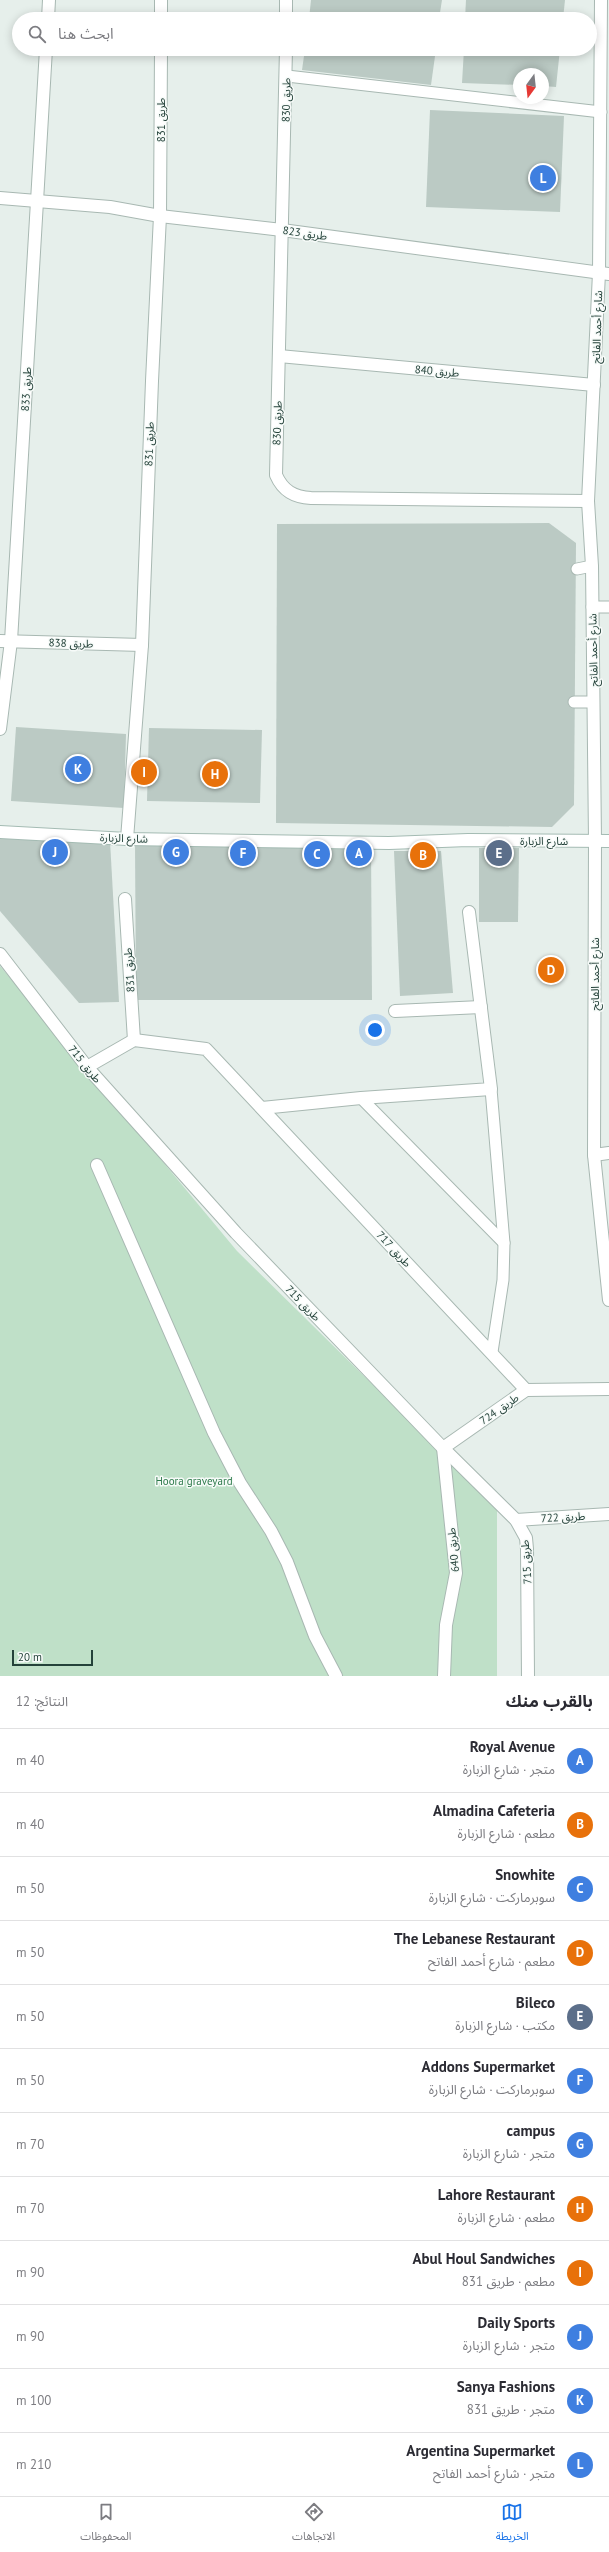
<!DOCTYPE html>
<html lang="ar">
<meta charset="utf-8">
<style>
:root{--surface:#fff;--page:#f7f7f7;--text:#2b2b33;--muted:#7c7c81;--line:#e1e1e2;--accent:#1a73e8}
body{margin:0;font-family:"PT Sans","Noto Sans Arabic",sans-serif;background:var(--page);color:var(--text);direction:rtl}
.compass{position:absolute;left:513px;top:68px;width:36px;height:36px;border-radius:50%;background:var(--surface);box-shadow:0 2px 10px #0003;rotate:195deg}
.scale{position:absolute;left:12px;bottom:10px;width:81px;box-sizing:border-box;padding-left:4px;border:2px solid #24423a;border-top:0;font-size:11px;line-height:14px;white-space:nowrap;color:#24423a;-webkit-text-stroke:3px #f7fbf9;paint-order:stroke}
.you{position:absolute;left:375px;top:1030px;width:14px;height:14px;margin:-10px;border:3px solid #fff;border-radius:50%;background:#1a73e8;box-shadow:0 0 0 6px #1a73e833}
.badge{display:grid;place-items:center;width:26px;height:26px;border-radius:50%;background:var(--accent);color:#fff;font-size:13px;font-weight:700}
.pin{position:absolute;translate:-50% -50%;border:2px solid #fff;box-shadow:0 1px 4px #0006}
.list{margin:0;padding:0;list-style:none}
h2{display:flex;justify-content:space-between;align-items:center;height:52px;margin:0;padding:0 16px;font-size:17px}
h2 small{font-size:13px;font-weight:400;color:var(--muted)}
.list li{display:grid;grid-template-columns:26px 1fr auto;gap:12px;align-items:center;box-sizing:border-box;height:64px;padding:0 16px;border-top:1px solid var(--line)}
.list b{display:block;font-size:15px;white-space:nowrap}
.list p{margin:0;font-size:13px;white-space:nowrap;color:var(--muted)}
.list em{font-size:13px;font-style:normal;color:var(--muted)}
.icon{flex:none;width:22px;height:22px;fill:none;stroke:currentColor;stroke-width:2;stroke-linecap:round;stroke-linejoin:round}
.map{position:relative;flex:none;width:609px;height:1676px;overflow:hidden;direction:ltr}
.search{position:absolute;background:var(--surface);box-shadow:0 2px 10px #0003;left:12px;right:12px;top:12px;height:44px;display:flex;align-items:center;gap:10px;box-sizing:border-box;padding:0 14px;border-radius:22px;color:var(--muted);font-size:15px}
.sheet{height:820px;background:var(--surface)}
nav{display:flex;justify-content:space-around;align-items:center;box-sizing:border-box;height:56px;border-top:1px solid var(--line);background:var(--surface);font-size:11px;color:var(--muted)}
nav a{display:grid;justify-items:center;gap:2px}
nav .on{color:var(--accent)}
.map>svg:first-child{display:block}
.green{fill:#bfe0c8}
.building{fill:#bbcac4}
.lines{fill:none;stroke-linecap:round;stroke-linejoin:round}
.lane-casing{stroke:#a8b8b2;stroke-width:13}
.street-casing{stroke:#a8b8b2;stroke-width:14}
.secondary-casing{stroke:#a4bbb3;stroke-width:14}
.lane{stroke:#fff;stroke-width:11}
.street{stroke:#fff;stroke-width:12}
.secondary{stroke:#fff;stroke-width:12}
.labels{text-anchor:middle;stroke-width:3;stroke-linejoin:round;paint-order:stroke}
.street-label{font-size:11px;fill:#24423a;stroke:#f7fbf9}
.park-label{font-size:11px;fill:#2d7a4b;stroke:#f7fbf9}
</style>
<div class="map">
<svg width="609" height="1676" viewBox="0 0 609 1676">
<rect width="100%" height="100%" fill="#e6efeb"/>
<!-- green -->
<path class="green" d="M0,966L237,1251L497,1507V1676H0Z"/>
<!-- building -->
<g class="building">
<path d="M311,0H442L439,19H309Z"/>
<path d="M466,0H565L563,19H465Z"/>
<path d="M305,49H436L431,85L302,70Z"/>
<path d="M464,49H560L556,87L543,86V74H519V85L462,83Z"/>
<path d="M430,110L564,116L560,212L426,207Z"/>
<path d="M549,523L576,543L574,805L552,827L276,823L277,524Z"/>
<path d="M16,727L126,734L124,808L11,801Z"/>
<path d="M149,728L262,730L260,803L147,801Z"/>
<path d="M0,838L110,841L119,1002L79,1003L0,911Z"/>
<path d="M135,844H371L372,1000H136Z"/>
<path d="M479,848H519L518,922H479Z"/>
<path d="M394,851H441L453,993L400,996Z"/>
</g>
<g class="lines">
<defs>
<g id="lane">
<path d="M287,76L601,112"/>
<path d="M577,569L592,566"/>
<path d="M592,607H609"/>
<path d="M574,702H593"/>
<path d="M491,1089L504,1243L503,1280L492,1352"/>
<path d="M361,1098L504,1243"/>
</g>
<g id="street">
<path d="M286,0V19"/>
<path d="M601,0L599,273L588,501L592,566L595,841L594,1155L609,1300"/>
<path d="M48,19L49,0"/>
<path d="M161,19V0"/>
<path d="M286,49L276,475C283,491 294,497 311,498L588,501"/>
<path d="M0,198L110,207L160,216L282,230L609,274"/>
<path d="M279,356L594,385"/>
<path d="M0,641L142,645"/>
<path d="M0,729L11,641L46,49"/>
<path d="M127,839L142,645L152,381L160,216L161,49"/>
<path d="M125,899L134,1040"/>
<path d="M0,954L87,1067L236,1233L443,1448L516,1520L526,1538L527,1549L528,1676"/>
<path d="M395,1011L481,1007"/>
<path d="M87,1067L134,1040L206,1049L526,1390"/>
<path d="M262,1108L361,1098L491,1089L469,912"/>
<path d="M594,1155L609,1153"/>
<path d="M97,1165L214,1433L240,1483L271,1531L287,1562L315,1636L336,1676"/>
<path d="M443,1448L456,1573L446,1625L444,1676"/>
<path d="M443,1448L526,1390L609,1389"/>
<path d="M516,1520L609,1514"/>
</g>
<path id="secondary" d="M0,832L127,839L389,843L468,840L609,841"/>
</defs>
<!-- lane casing -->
<use href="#lane" class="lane-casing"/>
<!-- street casing -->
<use href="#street" class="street-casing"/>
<!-- secondary casing -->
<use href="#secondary" class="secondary-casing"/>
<!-- lane -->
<use href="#lane" class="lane"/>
<!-- street -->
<use href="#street" class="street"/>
<!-- secondary -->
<use href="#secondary" class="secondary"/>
</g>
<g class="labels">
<!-- street labels -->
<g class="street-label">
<text transform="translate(286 100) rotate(-89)" y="4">طريق 830</text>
<text transform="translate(161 120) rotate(-90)" y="4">طريق 831</text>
<text transform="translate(305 233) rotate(8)" y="4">طريق 823</text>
<text transform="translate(597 327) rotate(-88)" y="4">شارع أحمد الفاتح</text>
<text transform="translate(437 371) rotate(5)" y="4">طريق 840</text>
<text transform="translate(26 389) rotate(-87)" y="4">طريق 833</text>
<text transform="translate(277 423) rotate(-88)" y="4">طريق 830</text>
<text transform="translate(149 444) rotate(-88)" y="4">طريق 831</text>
<text transform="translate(71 643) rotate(2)" y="4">طريق 838</text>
<text transform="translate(593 650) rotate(-91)" y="4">شارع أحمد الفاتح</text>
<text transform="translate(124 838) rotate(2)" y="4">شارع الزبارة</text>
<text x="544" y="845">شارع الزبارة</text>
<text transform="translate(129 970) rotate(-94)" y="4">طريق 831</text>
<text transform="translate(595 974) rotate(-90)" y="4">شارع أحمد الفاتح</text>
<text transform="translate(85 1064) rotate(51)" y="4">طريق 715</text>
<text transform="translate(394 1249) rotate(47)" y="4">طريق 717</text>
<text transform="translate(303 1303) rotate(46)" y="4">طريق 715</text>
<text transform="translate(499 1409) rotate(-35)" y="4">طريق 724</text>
<text transform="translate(563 1517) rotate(-3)" y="4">طريق 722</text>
<text transform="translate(453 1550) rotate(-95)" y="4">طريق 640</text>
<text transform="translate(526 1562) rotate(-94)" y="4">طريق 715</text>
</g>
<!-- park labels -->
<g class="park-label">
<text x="194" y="1485">Hoora graveyard</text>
</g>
</g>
</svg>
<svg class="compass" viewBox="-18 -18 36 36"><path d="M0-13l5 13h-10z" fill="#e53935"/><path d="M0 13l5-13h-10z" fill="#7c7c81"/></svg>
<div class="scale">20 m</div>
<div class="you"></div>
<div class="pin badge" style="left:359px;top:853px;background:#3f7fe0">A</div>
<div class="pin badge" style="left:423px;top:855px;background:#e8710a">B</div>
<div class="pin badge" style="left:317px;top:854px;background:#3f7fe0">C</div>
<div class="pin badge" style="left:551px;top:970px;background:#e8710a">D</div>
<div class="pin badge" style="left:499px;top:853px;background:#5c6f8a">E</div>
<div class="pin badge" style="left:243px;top:853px;background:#3f7fe0">F</div>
<div class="pin badge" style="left:176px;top:852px;background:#3f7fe0">G</div>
<div class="pin badge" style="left:215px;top:774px;background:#e8710a">H</div>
<div class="pin badge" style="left:144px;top:772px;background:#e8710a">I</div>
<div class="pin badge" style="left:55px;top:852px;background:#3f7fe0">J</div>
<div class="pin badge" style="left:78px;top:769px;background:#3f7fe0">K</div>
<div class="pin badge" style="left:543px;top:178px;background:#3f7fe0">L</div>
<div class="search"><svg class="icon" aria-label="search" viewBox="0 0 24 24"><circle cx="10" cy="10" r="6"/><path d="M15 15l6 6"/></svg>ابحث هنا</div>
</div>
<section class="sheet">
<h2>بالقرب منك<small>النتائج: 12</small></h2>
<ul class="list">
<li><span class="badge" style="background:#3f7fe0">A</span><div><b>Royal Avenue</b><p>متجر · شارع الزبارة</p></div><em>40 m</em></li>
<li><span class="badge" style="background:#e8710a">B</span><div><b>Almadina Cafeteria</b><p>مطعم · شارع الزبارة</p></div><em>40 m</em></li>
<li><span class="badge" style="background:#3f7fe0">C</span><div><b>Snowhite</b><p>سوبرماركت · شارع الزبارة</p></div><em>50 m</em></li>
<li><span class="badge" style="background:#e8710a">D</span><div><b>The Lebanese Restaurant</b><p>مطعم · شارع أحمد الفاتح</p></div><em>50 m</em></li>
<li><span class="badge" style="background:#5c6f8a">E</span><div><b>Bileco</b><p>مكتب · شارع الزبارة</p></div><em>50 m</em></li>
<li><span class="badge" style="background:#3f7fe0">F</span><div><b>Addons Supermarket</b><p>سوبرماركت · شارع الزبارة</p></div><em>50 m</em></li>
<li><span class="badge" style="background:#3f7fe0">G</span><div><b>campus</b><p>متجر · شارع الزبارة</p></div><em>70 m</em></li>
<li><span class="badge" style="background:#e8710a">H</span><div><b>Lahore Restaurant</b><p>مطعم · شارع الزبارة</p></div><em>70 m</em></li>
<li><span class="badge" style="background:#e8710a">I</span><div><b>Abul Houl Sandwiches</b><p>مطعم · طريق 831</p></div><em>90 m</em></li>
<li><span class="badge" style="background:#3f7fe0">J</span><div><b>Daily Sports</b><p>متجر · شارع الزبارة</p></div><em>90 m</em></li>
<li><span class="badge" style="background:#3f7fe0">K</span><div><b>Sanya Fashions</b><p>متجر · طريق 831</p></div><em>100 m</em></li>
<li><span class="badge" style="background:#3f7fe0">L</span><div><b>Argentina Supermarket</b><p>متجر · شارع أحمد الفاتح</p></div><em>210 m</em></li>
</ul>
</section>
<nav>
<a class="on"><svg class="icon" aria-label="map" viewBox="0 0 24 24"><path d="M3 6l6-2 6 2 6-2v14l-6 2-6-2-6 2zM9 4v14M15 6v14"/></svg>الخريطة</a>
<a><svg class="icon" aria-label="directions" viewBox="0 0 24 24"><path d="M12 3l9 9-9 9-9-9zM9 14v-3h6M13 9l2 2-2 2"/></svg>الاتجاهات</a>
<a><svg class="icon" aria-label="saved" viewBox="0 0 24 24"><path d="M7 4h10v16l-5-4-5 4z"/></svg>المحفوظات</a>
</nav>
